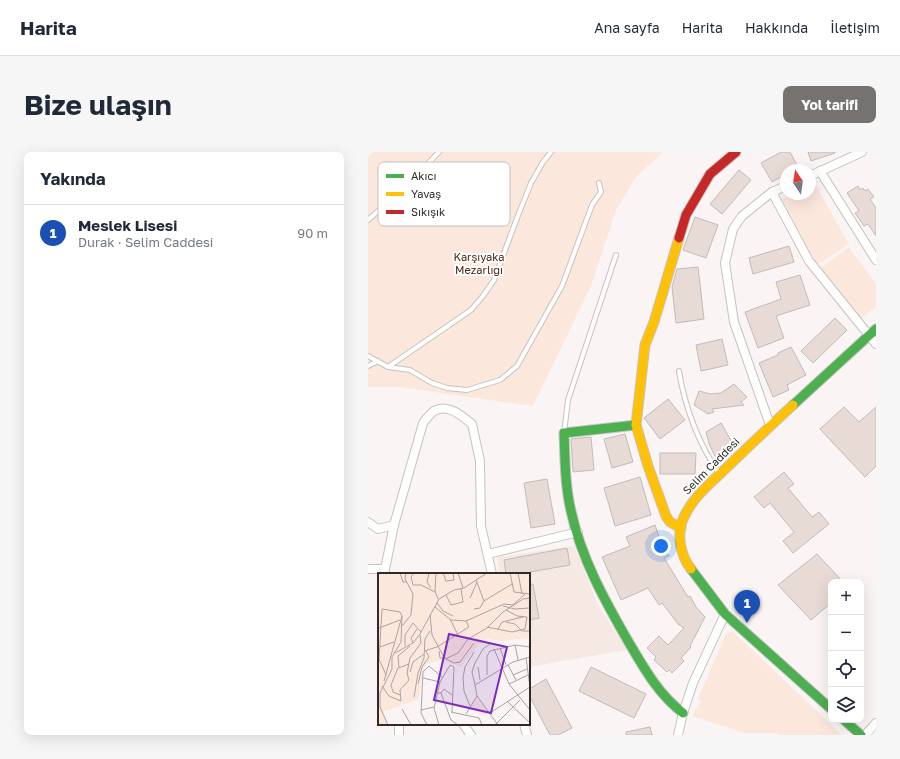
<!DOCTYPE html>
<html lang="tr">
<meta charset="utf-8">
<style>
:root{--surface:#fff;--page:#f6f6f7;--text:#1f2937;--muted:#747a83;--line:#e0e1e3;--accent:#76726f}
body{margin:0;font-family:"Golos Text",sans-serif;background:var(--page);color:var(--text)}
.controls{position:absolute;right:12px;bottom:12px;display:grid;overflow:hidden;border-radius:8px;box-shadow:0 4px 16px #0002}
.controls button{width:36px;height:36px;display:grid;place-items:center;padding:0;border:0;border-bottom:1px solid var(--line);background:var(--surface);color:var(--text);font:20px sans-serif}
.compass{position:absolute;left:412px;top:12px;width:36px;height:36px;border-radius:50%;background:var(--surface);box-shadow:0 4px 16px #0002;rotate:347deg}
.you{position:absolute;left:293px;top:394px;width:14px;height:14px;margin:-10px;border:3px solid #fff;border-radius:50%;background:#1a73e8;box-shadow:0 0 0 6px #1a73e833}
.badge{display:grid;place-items:center;width:26px;height:26px;border-radius:50%;background:var(--accent);color:#fff;font-size:13px;font-weight:700}
.pin{position:absolute;translate:-50% -33px;filter:drop-shadow(0 1px 2px #0008)}
.pin::after{content:'';position:absolute;top:21px;width:14px;height:12px;background:inherit;clip-path:polygon(0 0,100% 0,50% 100%)}
.list{margin:0;padding:0;list-style:none}
h2{display:flex;justify-content:space-between;align-items:center;height:52px;margin:0;padding:0 16px;font-size:17px}
h2 small{font-size:13px;font-weight:400;color:var(--muted)}
.list li{display:grid;grid-template-columns:26px 1fr auto;gap:12px;align-items:center;box-sizing:border-box;height:56px;padding:0 16px;border-top:1px solid var(--line)}
.list b{display:block;font-size:15px;white-space:nowrap}
.list p{margin:0;font-size:13px;white-space:nowrap;color:var(--muted)}
.list em{font-size:13px;font-style:normal;color:var(--muted)}
.icon{flex:none;width:22px;height:22px;fill:none;stroke:currentColor;stroke-width:2;stroke-linecap:round;stroke-linejoin:round}
.map{position:relative;flex:none;width:508px;height:583px;overflow:hidden;border-radius:8px}
header{display:flex;align-items:center;gap:24px;box-sizing:border-box;height:56px;padding:0 20px;background:var(--surface);border-bottom:1px solid var(--line)}
header strong{font-size:19px}
nav{display:flex;gap:22px;margin-inline-start:auto;font-size:14px}
.intro{display:flex;align-items:center;justify-content:space-between;box-sizing:border-box;height:96px;padding:0 24px}
h1{margin:0;font-size:28px}
.button{padding:10px 18px;border-radius:8px;background:var(--accent);color:#fff;font-size:14px;font-weight:700}
main{display:flex;gap:24px;padding:0 24px}
aside{flex:1;background:var(--surface);border-radius:8px;box-shadow:0 4px 16px #0002}
.map>svg:first-child{display:block}
.built{fill:#f6e9e3}
.green{fill:#fce7dd}
.building{fill:#e8dbd5;stroke:#c0bbba}
.lines{fill:none;stroke-linecap:round;stroke-linejoin:round}
.lane-casing{stroke:#c6c2c0;stroke-width:6}
.street-casing{stroke:#c6c2c0;stroke-width:10}
.fast-casing{stroke:#c6c2c0;stroke-width:11}
.slow-casing{stroke:#c6c2c0;stroke-width:11}
.jam-casing{stroke:#c6c2c0;stroke-width:11}
.lane{stroke:#fefefd;stroke-width:4}
.street{stroke:#fefefd;stroke-width:8}
.fast{stroke:#4caf50;stroke-width:9}
.slow{stroke:#ffc107;stroke-width:9}
.jam{stroke:#c62828;stroke-width:9}
.labels{text-anchor:middle;stroke-width:4;stroke-linejoin:round;paint-order:stroke}
.park-label{font-size:11px;fill:#4a2613;stroke:#fff}
.street-label{font-size:11px;fill:#2f2b28;stroke:#fff}
.inset-road{fill:none;stroke:#a9a4a2;stroke-width:1}
.view{fill:#7b2cbf;fill-opacity:0.15;stroke:#7b2cbf;stroke-width:2}
.inset-edge{fill:none;stroke:#2f2b28;stroke-width:2}
.key{fill:#fff;stroke:#c1bfbe;stroke-width:1}
.key-label{font-size:11px;fill:#2f2b28}
</style>
<header>
<strong>Harita</strong>
<nav><a>Ana sayfa</a><a>Harita</a><a>Hakkında</a><a>İletişim</a></nav>
</header>
<div class="intro"><h1>Bize ulaşın</h1><a class="button">Yol tarifi</a></div>
<main>
<aside>
<h2>Yakında<small></small></h2>
<ul class="list">
<li><span class="badge" style="background:#1a4fb4">1</span><div><b>Meslek Lisesi</b><p>Durak · Selim Caddesi</p></div><em>90 m</em></li>
</ul>
</aside>
<div class="map">
<svg width="508" height="583" viewBox="0 0 508 583">
<rect width="100%" height="100%" fill="#faf5f4"/>
<!-- built -->
<path class="built" d="M206,394L230,453L259,498L161,515V422H131L129,405Z"/>
<!-- green -->
<g class="green">
<path d="M0,0H295L268,25L248,58L223,134L165,254L31,235H0Z"/>
<path d="M447,32L481,92L449,113L414,47L425,42H442V34Z"/>
<path d="M481,95L508,132V155L491,168L453,116Z"/>
<path d="M364,479L474,583H411L408,581H376L324,564L333,549L330,547L358,482Z"/>
</g>
<!-- building -->
<g class="building">
<path d="M413,0H422L430,15L426,18H418V22L404,30L393,11Z"/>
<path d="M440,0H467V1L443,9Z"/>
<path d="M371,18L383,28L354,62L342,52Z"/>
<path d="M490,34L492,38L495,36L497,39L500,37L506,45L502,47L508,56V84L500,72L496,74L487,61L491,59L479,41Z"/>
<path d="M327,65L350,73L338,106L315,98Z"/>
<path d="M421,94L426,110L385,122L381,106Z"/>
<path d="M330,115L336,167L308,171L304,135L309,117Z"/>
<path d="M432,123L442,153L408,164L416,186L390,196L377,160L413,147L408,130Z"/>
<path d="M467,166L479,178L445,211L433,199Z"/>
<path d="M354,187L360,213L333,219L328,193Z"/>
<path d="M423,195L438,223L419,233L421,238L405,245L391,211L410,203V201Z"/>
<path d="M366,232L379,245L373,250L376,253L344,257L346,260L340,262L326,253L331,239L343,242L353,241Z"/>
<path d="M300,247L317,268L292,287L276,266Z"/>
<path d="M476,255L491,270L508,255V314L497,325L452,277Z"/>
<path d="M353,271L365,292L348,306L342,294L338,280Z"/>
<path d="M257,282L265,310L244,316L236,287Z"/>
<path d="M223,285L226,318L205,320L203,287Z"/>
<path d="M292,301H328L327,322H292Z"/>
<path d="M416,320L426,332L420,336L444,365L451,360L461,372L425,401L415,389L426,380L402,351L396,356L386,345Z"/>
<path d="M272,325L283,363L247,374L236,336Z"/>
<path d="M179,327L187,372L163,376L156,331Z"/>
<path d="M287,373L292,388L301,404L296,406L320,445L322,444L328,455L337,465L322,494L323,495L313,506L316,509L304,521L301,518L299,520L286,508L288,505L279,496L291,484L300,493L316,476L310,472L294,451L291,453L280,436L253,448L234,405L262,394L258,385Z"/>
<path d="M199,396L202,413L162,420L163,422H138L136,408Z"/>
<path d="M449,402L475,430H463V451L443,468L410,433Z"/>
<path d="M165,432L171,466L161,468V433Z"/>
<path d="M223,515L278,542L266,566L211,539Z"/>
<path d="M178,527L204,576L190,583H182L161,543V537Z"/>
<path d="M282,575L284,583H258V580Z"/>
</g>
<g class="lines">
<defs>
<g id="lane">
<path d="M0,68L38,34L71,0"/>
<path d="M0,204L20,215L103,158L115,144L126,128L149,66L163,31L175,10L183,0"/>
<path d="M0,214L10,209"/>
<path d="M20,215L42,218L64,231L79,236L99,238L132,228L149,214L194,134L224,53L233,40L231,31"/>
<path d="M311,219C317,256 330,290 351,322"/>
<path d="M196,281L200,248L248,103"/>
</g>
<g id="street">
<path d="M452,19L508,108"/>
<path d="M442,24L494,0"/>
<path d="M404,40L441,109L508,192"/>
<path d="M402,273L366,170L357,111L365,77L374,64L404,40L418,34"/>
<path d="M0,370L10,377L26,373"/>
<path d="M120,402L210,380"/>
<path d="M0,417H16"/>
<path d="M16,422L26,373L55,271C58,267 62,262 66,259C80,251 94,264 104,272L112,309L113,374L124,422"/>
<path d="M31,572V583"/>
<path d="M95,572L103,583"/>
<path d="M156,572L159,583"/>
<path d="M310,583L315,561L325,531L357,462"/>
<path d="M497,583L508,571"/>
</g>
<g id="fast">
<path d="M425,253L508,177"/>
<path d="M268,273L196,281C197,307 197,334 203,359C213,406 237,449 260,489C276,516 290,542 315,561"/>
<path d="M323,417L357,462L463,557"/>
<path d="M476,568L493,583"/>
</g>
<g id="slow">
<path d="M311,86L286,170L277,193L268,273L280,314L298,364L302,370L313,376"/>
<path d="M323,417C312,403 308,381 316,365C324,347 339,334 353,321C377,298 401,275 425,253"/>
</g>
<path id="jam" d="M311,86L318,63L342,22L368,0"/>
</defs>
<!-- lane casing -->
<use href="#lane" class="lane-casing"/>
<!-- street casing -->
<use href="#street" class="street-casing"/>
<!-- fast casing -->
<use href="#fast" class="fast-casing"/>
<!-- slow casing -->
<use href="#slow" class="slow-casing"/>
<!-- jam casing -->
<use href="#jam" class="jam-casing"/>
<!-- lane -->
<use href="#lane" class="lane"/>
<!-- street -->
<use href="#street" class="street"/>
<!-- fast -->
<use href="#fast" class="fast"/>
<!-- slow -->
<use href="#slow" class="slow"/>
<!-- jam -->
<use href="#jam" class="jam"/>
</g>
<g class="labels">
<!-- park labels -->
<g class="park-label">
<text x="111" y="109">Karşıyaka<tspan x="111" dy="13">Mezarlığı</tspan></text>
</g>
<!-- street labels -->
<g class="street-label">
<text transform="translate(343 314) rotate(-45)" y="4">Selim Caddesi</text>
</g>
</g>
<!-- overview -->
<g transform="translate(10 421)">
<rect width="152" height="152" fill="#faf5f4"/>
<path d="M0,0H152V65L124,68L110,66L101,71L83,94L65,87L48,91L44,100L41,126L5,139L9,152H0ZM99,125L110,140L106,143L93,133Z" fill="#fce7dd"/>
<path class="inset-road" d="M22,0L25,9H29M36,0L33,4L35,12H43L57,19M51,0L49,9L53,15M58,0L57,18L60,26M65,0L68,8L76,7L75,0M80,0L85,15M132,0L136,19L152,21M140,0L144,21M98,7L106,28L134,11M68,22L73,32L85,29L83,16M92,25L99,9M59,30L65,38L75,43M125,33L137,36L152,35M57,34L73,47L88,48L126,31L135,32L147,21M96,36L102,35L106,28M52,42L54,62L67,86L80,80L90,66L109,55L125,39L145,26L152,25M72,46L80,62M128,49L137,51L144,58H152M24,53L33,42L35,21L27,6L28,0M109,54L134,59L147,56L149,44L139,43L128,37M1,55L22,47M120,56L124,49L145,44M35,70L33,65L39,56M137,72L140,87M27,73V62L35,50L43,59M2,74L16,69M122,75L128,92M116,76L131,111L152,137M46,78L59,74L91,54L88,48M61,78L62,85H67M17,80L35,70L42,61L61,26L76,17L86,15L109,0M148,85L152,114M68,86L76,90L82,89L96,70M130,92L138,107M21,94L20,83L32,73M100,94L102,107M32,99L35,89L46,81M8,102L1,86L4,36L22,39L24,43M109,102V83L112,78L137,72L152,74M135,102L149,96M45,105L62,109M6,108L24,43M40,111L44,94L51,84L48,78M131,111L152,101M97,112L94,99L97,90L105,76L113,70M4,113L11,123L23,128L22,117L31,107L29,100L32,85L43,70L42,62M60,120H63L73,147L80,152M63,120L66,116L74,122M22,122L15,119L13,112L20,95L31,91M36,124L40,100L46,85L47,66L52,58M129,128L152,150M92,133L86,118L85,105L87,94L96,79M24,136L33,152M43,137L56,134M73,139L101,145L104,152M112,140L152,114M88,141L99,123M10,152L2,134V120L14,96V84L23,69L24,43M49,152L43,140L45,99L51,93L64,104M61,152L56,135L62,109L72,92L76,94L74,139M117,152L142,127M120,152L99,123L97,112L135,89L152,84"/>
<path class="view" d="M71,61L129,74L113,140L56,127Z"/>
<rect width="152" height="152" class="inset-edge"/>
</g>
<!-- legend -->
<rect x="10" y="10" width="132" height="64" rx="6" class="key"/>
<rect x="18" y="22" width="18" height="4" fill="#4caf50"/>
<rect x="18" y="40" width="18" height="4" fill="#ffc107"/>
<rect x="18" y="58" width="18" height="4" fill="#c62828"/>
<g class="key-label">
<text x="43" y="28">Akıcı</text>
<text x="43" y="46">Yavaş</text>
<text x="43" y="64">Sıkışık</text>
</g>
</svg>
<div class="controls">
<button>+</button>
<button>−</button>
<button><svg class="icon" aria-label="locate" viewBox="0 0 24 24"><circle cx="12" cy="12" r="6"/><path d="M12 2v4M12 18v4M2 12h4M18 12h4"/></svg></button>
<button><svg class="icon" aria-label="layers" viewBox="0 0 24 24"><path d="M12 4l9 5-9 5-9-5zM3 14l9 5 9-5"/></svg></button>
</div>
<svg class="compass" viewBox="-18 -18 36 36"><path d="M0-13l5 13h-10z" fill="#e53935"/><path d="M0 13l5-13h-10z" fill="#747a83"/></svg>
<div class="you"></div>
<div class="pin badge" style="left:379px;top:471px;background:#1a4fb4">1</div>
</div>
</main>
